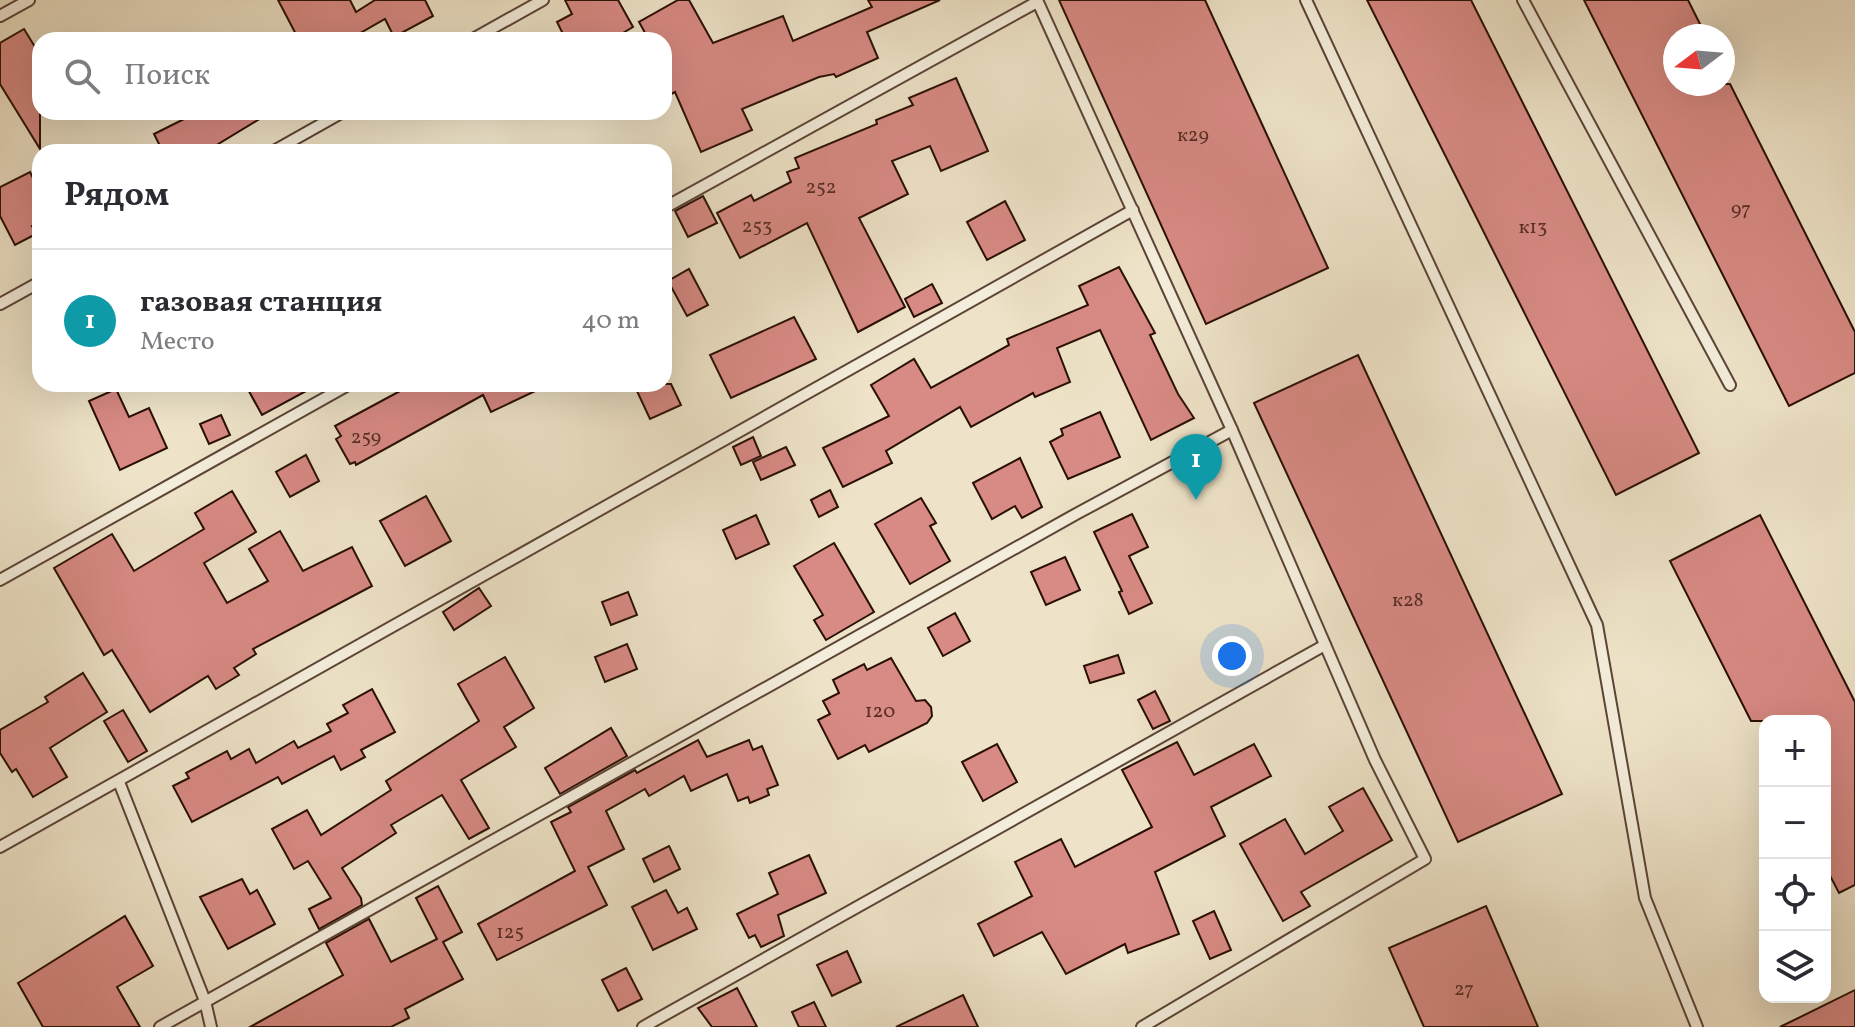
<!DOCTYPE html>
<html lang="ru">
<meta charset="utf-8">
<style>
:root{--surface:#fff;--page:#f2f2f3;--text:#2b2b33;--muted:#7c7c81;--line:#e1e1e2;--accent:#db2777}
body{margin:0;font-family:Vollkorn,serif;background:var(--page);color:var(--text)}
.controls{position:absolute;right:24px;bottom:24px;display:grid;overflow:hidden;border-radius:16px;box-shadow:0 8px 32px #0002}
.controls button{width:72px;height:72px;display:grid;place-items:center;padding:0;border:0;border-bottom:2px solid var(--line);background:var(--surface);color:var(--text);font:40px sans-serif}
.compass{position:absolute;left:1663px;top:24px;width:72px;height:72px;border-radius:50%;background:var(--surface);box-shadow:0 8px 32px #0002;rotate:254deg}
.you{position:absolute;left:1232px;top:656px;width:28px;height:28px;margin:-20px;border:6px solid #fff;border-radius:50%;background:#1a73e8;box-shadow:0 0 0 12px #1a73e833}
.badge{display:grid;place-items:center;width:52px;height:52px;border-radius:50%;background:var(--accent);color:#fff;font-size:26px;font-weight:700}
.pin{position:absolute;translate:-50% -66px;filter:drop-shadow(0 2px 4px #0008)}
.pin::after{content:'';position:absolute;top:42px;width:28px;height:24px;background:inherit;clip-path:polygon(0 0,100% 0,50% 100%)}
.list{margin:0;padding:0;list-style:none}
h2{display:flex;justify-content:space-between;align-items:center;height:104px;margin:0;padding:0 32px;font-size:34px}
h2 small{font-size:26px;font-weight:400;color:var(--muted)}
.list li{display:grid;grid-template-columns:52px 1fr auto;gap:24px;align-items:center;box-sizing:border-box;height:144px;padding:0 32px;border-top:2px solid var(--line)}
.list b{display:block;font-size:30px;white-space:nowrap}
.list p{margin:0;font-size:26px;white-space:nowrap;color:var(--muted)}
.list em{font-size:26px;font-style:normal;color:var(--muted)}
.icon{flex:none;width:44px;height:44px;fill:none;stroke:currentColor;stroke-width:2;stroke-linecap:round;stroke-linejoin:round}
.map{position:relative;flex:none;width:1855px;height:1027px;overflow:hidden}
.search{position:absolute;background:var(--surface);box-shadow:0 8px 32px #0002;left:32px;top:32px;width:640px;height:88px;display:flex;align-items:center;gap:20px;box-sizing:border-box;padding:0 28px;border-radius:24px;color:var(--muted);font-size:30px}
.panel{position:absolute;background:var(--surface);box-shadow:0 8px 32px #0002;left:32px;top:144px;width:640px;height:248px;border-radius:24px}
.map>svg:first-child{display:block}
.building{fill:#d88a84;stroke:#2a0f05;stroke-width:2}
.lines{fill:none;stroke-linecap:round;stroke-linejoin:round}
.service-casing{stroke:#5b4436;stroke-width:14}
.service{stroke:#f4eddb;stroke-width:10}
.labels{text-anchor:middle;stroke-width:6;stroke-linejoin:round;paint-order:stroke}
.number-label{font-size:20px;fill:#562e25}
</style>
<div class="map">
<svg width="1855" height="1027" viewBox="0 0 1855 1027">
<rect width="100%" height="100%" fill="#eee3c8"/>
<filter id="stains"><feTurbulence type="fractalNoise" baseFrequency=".0025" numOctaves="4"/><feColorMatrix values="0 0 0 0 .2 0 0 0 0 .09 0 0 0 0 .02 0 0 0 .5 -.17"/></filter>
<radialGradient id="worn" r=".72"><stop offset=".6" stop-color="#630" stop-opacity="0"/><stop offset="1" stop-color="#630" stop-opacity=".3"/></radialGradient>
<!-- building -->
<g class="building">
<path d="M278,0H350L356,12L375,0H425L433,16L394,37L385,19L348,40H299Z"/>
<path d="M565,0H618L633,27L611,40H566L557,22L572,14Z"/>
<path d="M678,0H689L713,43L783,16L793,41L872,7L868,0H940L867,32L878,58L836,77L834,74L819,77L742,109L752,130L701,152L675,92L664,98V40H649L639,22Z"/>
<path d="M1059,0H1205L1328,268L1206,324Z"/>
<path d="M1367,0H1471L1699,453L1616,495Z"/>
<path d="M1584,0H1688L1706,36H1675V84H1730L1855,332V373L1789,406Z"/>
<path d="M24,29L40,55V149L0,84V43Z"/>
<path d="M956,78L988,151L941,171L930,146L892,161L908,194L859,218L905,307L858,332L807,223L740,258L717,213L751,195L754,201L791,182L787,172L799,168L795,158L877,124L876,120L913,105L909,98Z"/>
<path d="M198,112H271L205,152H163L154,134Z"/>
<path d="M30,172L40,192V222L32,226L36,234L15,245L0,216V187Z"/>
<path d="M703,196L717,223L688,237L675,211Z"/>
<path d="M1005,201L1025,240L987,260L967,222Z"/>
<path d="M1119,267L1155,333L1150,335L1178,394L1194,418L1151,440L1100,330L1057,348L1070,382L1035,397L1033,393L971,427L960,407L886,451L892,463L843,487L823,448L889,416L871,385L914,359L931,388L1009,345L1007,339L1088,305L1079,286Z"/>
<path d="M689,269L708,305L687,316L668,281Z"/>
<path d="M932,284L942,303L914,317L905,299Z"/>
<path d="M794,317L816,359L731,398L710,355Z"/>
<path d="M1358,355L1562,794L1458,842L1254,403Z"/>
<path d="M245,384H319L262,415Z"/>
<path d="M413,384H550L491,412L483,395L356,465L355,462L350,464L336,439L341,436L335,426Z"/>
<path d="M647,384H671L681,405L650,419L636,389Z"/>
<path d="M116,389L129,417L149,408L167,448L120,470L89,401Z"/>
<path d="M1100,412L1120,457L1068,479L1050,442L1063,435L1061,429Z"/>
<path d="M221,415L230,435L209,444L200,424Z"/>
<path d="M753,437L761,456L741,465L733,447Z"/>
<path d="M786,447L795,465L761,480L753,462Z"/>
<path d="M306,455L319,481L290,497L276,472Z"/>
<path d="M1020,458L1042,507L1022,518L1015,506L992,519L973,483Z"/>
<path d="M830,490L838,507L819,517L811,500Z"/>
<path d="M232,491L256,532L204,563L227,603L268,581L249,549L280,531L303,571L352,547L372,586L253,649L256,654L234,668L239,675L216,689L208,676L150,712L112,650L104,655L54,568L112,534L134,571L204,529L195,513Z"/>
<path d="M426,496L451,541L405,566L380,521Z"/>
<path d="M921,498L936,523L930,526L950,561L910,584L875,524Z"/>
<path d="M1132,514L1148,547L1129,556L1152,603L1129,614L1119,592L1122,591L1094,532Z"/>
<path d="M756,515L769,544L736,559L723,530Z"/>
<path d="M1760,515L1855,702V885L1839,893L1825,866V721H1751L1670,561Z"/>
<path d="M834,543L874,612L826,640L814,620L823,615L794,566Z"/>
<path d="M1065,557L1080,590L1046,605L1031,572Z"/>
<path d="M479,588L491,606L454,630L443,612Z"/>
<path d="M628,592L637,615L611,625L602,602Z"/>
<path d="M955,613L970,641L943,656L928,628Z"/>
<path d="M627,644L637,669L605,682L595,657Z"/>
<path d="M1118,655L1124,673L1090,683L1084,666Z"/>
<path d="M505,657L534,708L504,727L516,747L461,780L489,828L469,839L442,795L391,825L396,833L342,868L361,898L362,905L319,929L309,909L331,898L308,861L294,869L272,829L307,810L321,835L391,790L386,781L479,721L458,684Z"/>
<path d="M891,658L916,701L925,700L931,707L932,716L927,723L869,752L865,745L838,759L818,720L830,714L823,701L839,693L833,680L864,664L867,670Z"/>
<path d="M83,673L107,712L50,748L67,777L33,797L16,769L12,772L0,753V730L48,702L45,697Z"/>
<path d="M372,689L395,732L361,750L365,757L341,770L334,756L282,784L278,777L192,822L173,786L189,778L186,773L227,751L231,759L249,749L256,763L294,741L298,748L331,731L327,724L348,713L343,705Z"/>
<path d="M1155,691L1170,721L1153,729L1138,700Z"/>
<path d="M123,710L147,751L128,762L104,721Z"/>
<path d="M611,728L627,756L560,794L545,768Z"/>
<path d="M698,740L707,757L749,740L753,750L762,746L778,785L767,789L769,795L750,803L748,797L738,801L727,774L691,791L684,776L649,796L645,789L606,811L624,849L588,867L607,905L497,960L478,924L575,871L551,822L571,812L568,807L635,770L637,773Z"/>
<path d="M1177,742L1194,775L1254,744L1271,776L1211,807L1225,836L1155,872L1179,934L1128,953L1125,944L1066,974L1042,932L994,956L978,924L1032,896L1015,862L1061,839L1075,867L1152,827L1122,770Z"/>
<path d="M997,744L1017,782L983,801L962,762Z"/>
<path d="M1363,788L1392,840L1301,892L1310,906L1283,921L1240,844L1285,819L1305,854L1343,831L1329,807Z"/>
<path d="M669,846L680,869L654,882L643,859Z"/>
<path d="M809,855L826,893L778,915L784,936L761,947L755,935L749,938L737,914L778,894L769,873Z"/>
<path d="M242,879L250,894L257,890L275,924L228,949L200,897Z"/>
<path d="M438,886L462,932L443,942L463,979L405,1009L409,1018L391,1027H250L343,975L326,943L369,919L391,962L437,939L416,898Z"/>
<path d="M666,890L678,913L687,908L697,929L653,950L632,907Z"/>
<path d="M1486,906L1538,1027H1424L1389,948Z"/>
<path d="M1214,911L1231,950L1210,959L1193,921Z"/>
<path d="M125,916L153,966L117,987L140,1027H43L18,983Z"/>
<path d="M847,951L861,982L832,996L817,965Z"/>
<path d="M626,968L642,999L618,1011L602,980Z"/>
<path d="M737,988L757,1027H712L698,1008Z"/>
<path d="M1855,990V1027H1780Z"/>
<path d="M963,995L978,1027H896Z"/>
<path d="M814,1002L826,1027H799L792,1012Z"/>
</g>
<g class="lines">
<defs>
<g id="service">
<path d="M1037,0L1232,430L1375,760L1425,859L1142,1027"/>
<path d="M1306,0L1597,625L1645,898L1697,1027"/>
<path d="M1523,0L1730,385"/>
<path d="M0,16L29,0"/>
<path d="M471,40L543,0"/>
<path d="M272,152L343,112"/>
<path d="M664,208L1037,2"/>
<path d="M0,304L40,282"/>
<path d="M0,580L350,384"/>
<path d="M119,782L205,1001L211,1027"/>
<path d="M0,847L1133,210"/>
<path d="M160,1027L1078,513L1232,430"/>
<path d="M643,1027L1325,645"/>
</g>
</defs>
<!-- service casing -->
<use href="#service" class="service-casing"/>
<!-- service -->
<use href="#service" class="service"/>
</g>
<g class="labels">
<!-- number labels -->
<g class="number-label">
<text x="1193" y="141">к29</text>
<text x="821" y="193">252</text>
<text x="1741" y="215">97</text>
<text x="757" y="232">253</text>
<text x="1533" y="233">к13</text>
<text x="366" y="443">259</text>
<text x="1408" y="606">к28</text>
<text x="880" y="717">120</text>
<text x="510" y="938">125</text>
<text x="1464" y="995">27</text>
</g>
</g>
<rect width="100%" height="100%" filter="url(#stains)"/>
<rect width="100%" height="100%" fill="url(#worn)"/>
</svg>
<div class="controls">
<button>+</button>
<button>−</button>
<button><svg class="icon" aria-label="locate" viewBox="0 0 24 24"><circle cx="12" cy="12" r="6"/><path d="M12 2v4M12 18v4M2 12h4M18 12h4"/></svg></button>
<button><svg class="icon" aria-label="layers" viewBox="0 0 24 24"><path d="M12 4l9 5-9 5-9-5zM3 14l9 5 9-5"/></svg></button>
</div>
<svg class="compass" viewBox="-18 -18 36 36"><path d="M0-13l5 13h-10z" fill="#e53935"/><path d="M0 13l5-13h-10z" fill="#7c7c81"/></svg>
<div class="you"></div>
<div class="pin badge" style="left:1196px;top:500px;background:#0f9aa8">1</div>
<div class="search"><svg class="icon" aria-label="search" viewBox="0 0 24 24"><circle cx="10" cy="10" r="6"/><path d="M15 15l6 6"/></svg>Поиск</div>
<section class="panel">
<h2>Рядом<small></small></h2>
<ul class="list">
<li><span class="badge" style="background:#0f9aa8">1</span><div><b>газовая станция</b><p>Место</p></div><em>40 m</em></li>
</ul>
</section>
</div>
